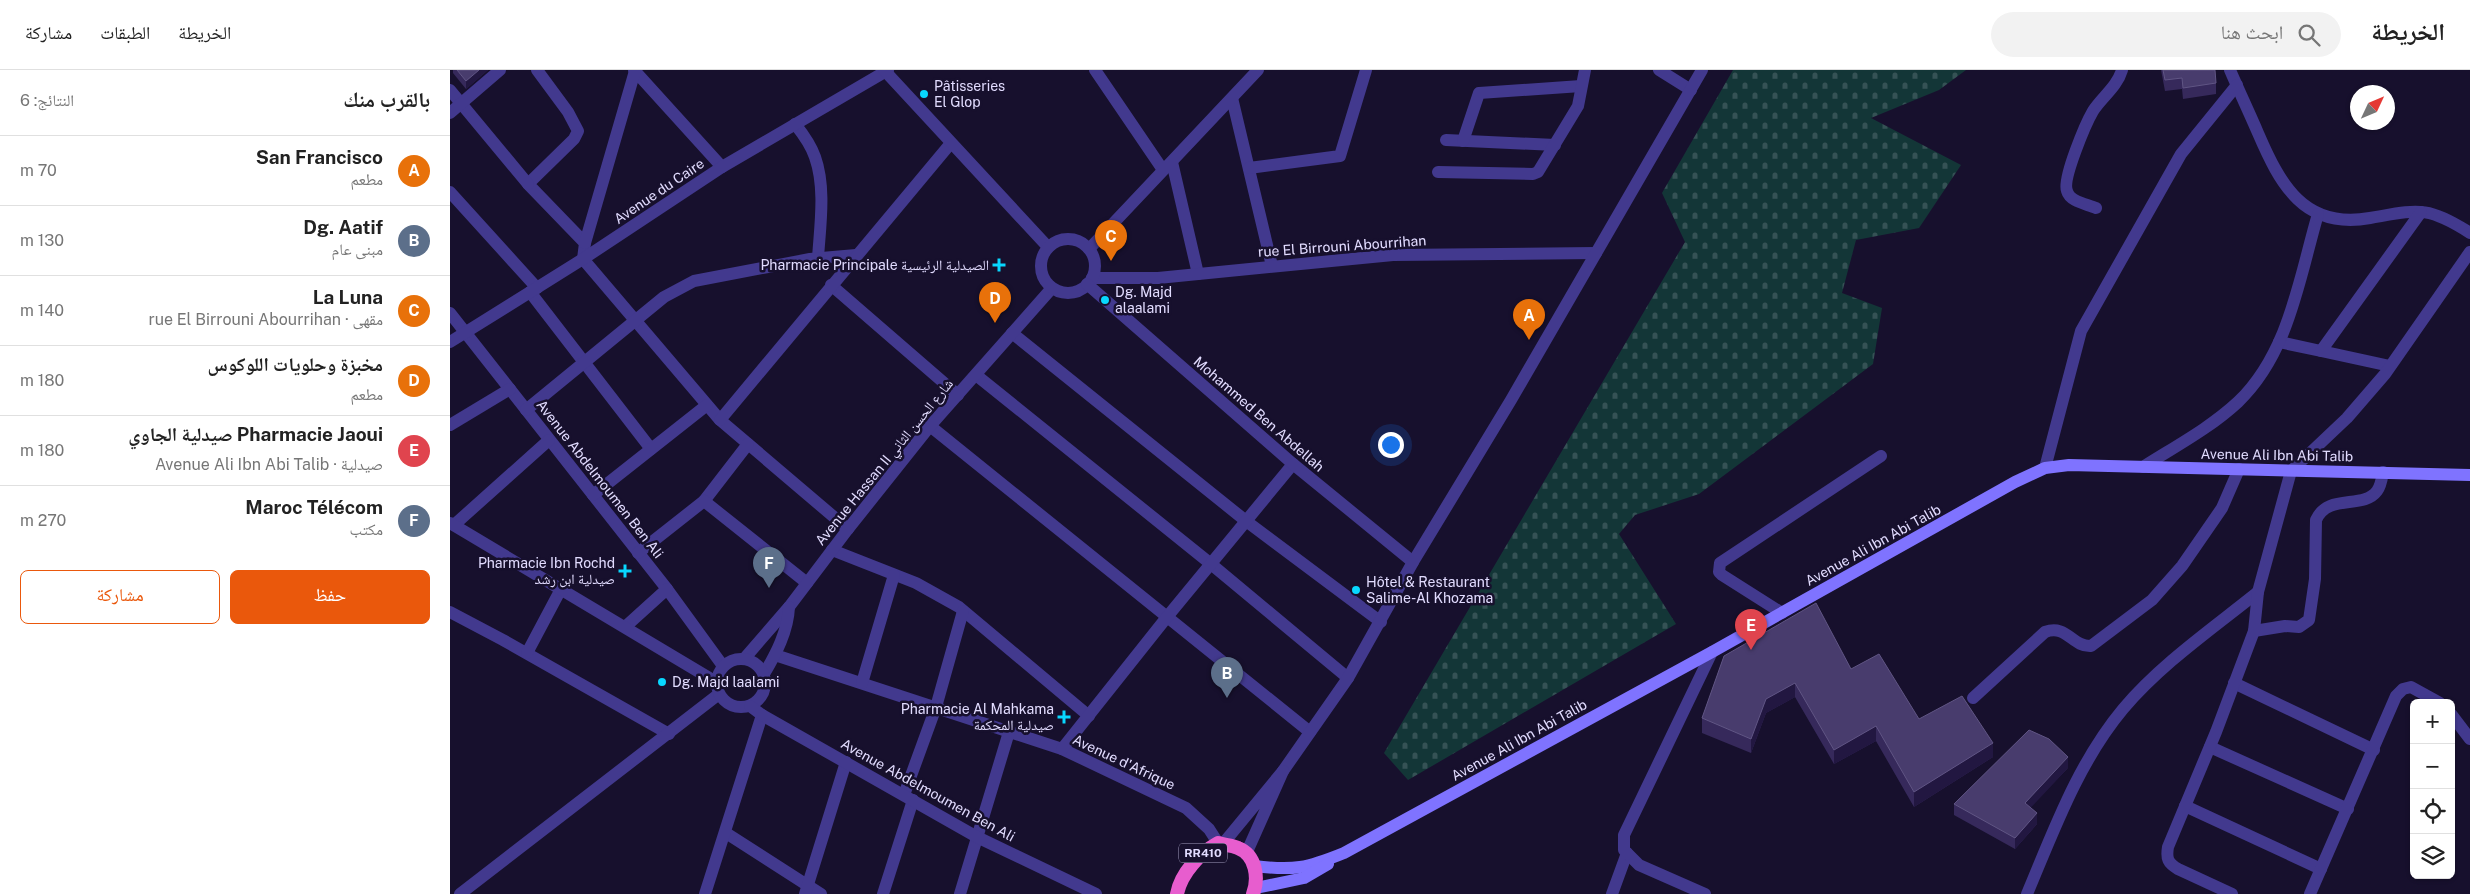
<!DOCTYPE html>
<html lang="ar">
<meta charset="utf-8">
<style>
:root{--surface:#fff;--page:#f2f2f2;--text:#222;--muted:#767676;--line:#e0e0e0;--accent:#ea580c}
body{margin:0;font-family:"Public Sans","Noto Naskh Arabic",sans-serif;background:var(--page);color:var(--text);direction:rtl}
.controls{position:absolute;right:15px;bottom:15px;display:grid;overflow:hidden;border-radius:8px;box-shadow:0 1px 4px #0004}
.controls button{width:45px;height:45px;display:grid;place-items:center;padding:0;border:0;border-bottom:1px solid var(--line);background:var(--surface);color:var(--text);font:25px sans-serif}
.compass{position:absolute;left:1900px;top:15px;width:45px;height:45px;border-radius:50%;background:var(--surface);box-shadow:0 1px 4px #0004;rotate:46deg}
.you{position:absolute;left:940px;top:374px;width:18px;height:18px;margin:-12px;border:4px solid #fff;border-radius:50%;background:#1a73e8;box-shadow:0 0 0 8px #1a73e833}
.badge{display:grid;place-items:center;width:32px;height:32px;border-radius:50%;background:var(--accent);color:#fff;font-size:16px;font-weight:700}
.pin{position:absolute;translate:-50% -41px;filter:drop-shadow(0 1px 2px #0008)}
.pin::after{content:'';position:absolute;top:26px;width:18px;height:15px;background:inherit;clip-path:polygon(0 0,100% 0,50% 100%)}
.list{margin:0;padding:0;list-style:none}
h2{display:flex;justify-content:space-between;align-items:center;height:65px;margin:0;padding:0 20px;font-size:21px}
h2 small{font-size:16px;font-weight:400;color:var(--muted)}
.list li{display:grid;grid-template-columns:32px 1fr auto;gap:15px;align-items:center;box-sizing:border-box;height:70px;padding:0 20px;border-top:1px solid var(--line)}
.list b{display:block;font-size:19px;white-space:nowrap}
.list p{margin:0;font-size:16px;white-space:nowrap;color:var(--muted)}
.list em{font-size:16px;font-style:normal;color:var(--muted)}
.actions{display:flex;gap:10px;padding:15px 20px}
.actions a{flex:1;padding:11px 0;border:1px solid var(--accent);border-radius:8px;text-align:center;font-size:18px;color:var(--accent)}
.actions .main{background:var(--accent);color:#fff}
.icon{flex:none;width:28px;height:28px;fill:none;stroke:currentColor;stroke-width:2;stroke-linecap:round;stroke-linejoin:round}
.map{position:relative;flex:none;width:2020px;height:824px;overflow:hidden;direction:ltr}
header{display:flex;align-items:center;gap:30px;box-sizing:border-box;height:70px;padding:0 25px;background:var(--surface);border-bottom:1px solid var(--line)}
header strong{font-size:24px}
nav{display:flex;gap:28px;margin-inline-start:auto;font-size:18px}
.search{width:350px;height:45px;background:var(--page);display:flex;align-items:center;gap:12px;box-sizing:border-box;padding:0 18px;border-radius:28px;color:var(--muted);font-size:19px}
main{display:flex}
aside{flex:1;background:var(--surface)}
.map>svg:first-child{display:block}
.cemetery{fill:url(#cemetery-stones)}
.lines{fill:none;stroke-linecap:round;stroke-linejoin:round}
.minor{stroke:#42398e;stroke-width:12}
.tertiary{stroke:#42398e;stroke-width:12}
.secondary{stroke:#7f73ff;stroke-width:12}
.trunk{stroke:#e75dce;stroke-width:14}
.wall{fill:#36295b}
.shaded-wall{fill:#221741}
.building{fill:#483c6d;stroke:#605584}
.poi-dot{fill:#08d7ff;stroke:#17102d;stroke-width:2}
.labels{text-anchor:middle;stroke-width:5;stroke-linejoin:round;paint-order:stroke}
.shield{fill:#17102d;stroke:#a59fc0;stroke-width:1}
.shield-label{font-size:12px;font-weight:bold;fill:#e2dcff}
.poi-label{font-size:14px;fill:#e2dcff;stroke:#17102d;text-anchor:start}
.street-label{font-size:14px;fill:#e2dcff;stroke:#17102d}
</style>
<header>
<strong>الخريطة</strong>
<div class="search"><svg class="icon" aria-label="search" viewBox="0 0 24 24"><circle cx="10" cy="10" r="6"/><path d="M15 15l6 6"/></svg>ابحث هنا</div>
<nav><a>الخريطة</a><a>الطبقات</a><a>مشاركة</a></nav>
</header>
<main>
<div class="map">
<svg width="2020" height="824" viewBox="0 0 2020 824">
<defs>
<pattern id="cemetery-stones" width="16" height="16" patternUnits="userSpaceOnUse" patternTransform="scale(1.25)"><rect width="16" height="16" fill="#133637"/><path d="M2 7V4a2 2 0 0 1 4 0v3zM10 15v-3a2 2 0 0 1 4 0v3z" fill="#355255"/></pattern>
</defs>
<rect width="100%" height="100%" fill="#17102d"/>
<!-- cemetery -->
<path class="cemetery" d="M1283,0H1516L1489,20L1421,48L1511,95L1469,158L1406,170L1392,223L1432,238L1423,294L1249,424L1185,445L1169,464L1226,554L958,710L934,683L1235,172L1212,123Z"/>
<g class="lines">
<!-- minor -->
<g class="minor">
<path d="M87,0L118,42L128,61L124,69L78,114L135,173L133,189L270,350L398,459"/>
<path d="M184,0L272,97"/>
<path d="M645,0L713,100"/>
<path d="M1209,0L1241,20"/>
<path d="M1780,0C1789,21 1799,42 1808,63C1830,114 1854,160 1920,148C1967,140 1977,135 2020,163"/>
<path d="M0,20L78,114"/>
<path d="M782,28L822,196"/>
<path d="M0,43L50,0"/>
<path d="M345,54C353,64 361,75 365,87C376,118 370,156 368,188"/>
<path d="M996,70L1105,75"/>
<path d="M1013,71L1029,23L1131,16"/>
<path d="M722,92L748,204"/>
<path d="M799,98L890,86L916,0"/>
<path d="M988,102L1083,104L1088,102L1128,36L1135,0"/>
<path d="M0,122L87,218"/>
<path d="M1646,138C1637,134 1620,132 1617,121C1612,109 1636,53 1643,41C1652,27 1667,17 1672,0"/>
<path d="M135,173L185,1"/>
<path d="M639,179L808,0"/>
<path d="M642,208H708L943,185L1146,183"/>
<path d="M381,215L508,325"/>
<path d="M80,222L201,379"/>
<path d="M0,243L217,519L273,596"/>
<path d="M562,263L796,451L931,552"/>
<path d="M0,272L133,189L272,97L438,0"/>
<path d="M1829,272L1871,281"/>
<path d="M1940,296L1871,281L1971,142"/>
<path d="M526,305L761,494L898,608"/>
<path d="M76,340L214,227L244,211L360,189L406,185"/>
<path d="M270,350L501,73"/>
<path d="M0,355L60,319"/>
<path d="M480,356L860,662"/>
<path d="M1693,397C1726,376 1760,358 1788,332C1839,283 1849,209 1868,144"/>
<path d="M1595,398L1631,261L1731,84L1787,15"/>
<path d="M143,425L257,335"/>
<path d="M254,431L298,374"/>
<path d="M4,455L99,370"/>
<path d="M382,480L466,513L509,537L639,646"/>
<path d="M188,483L254,431L357,513"/>
<path d="M0,542L53,570L219,664"/>
<path d="M1332,543L1272,505L1269,502L1270,493L1431,386"/>
<path d="M175,557L217,519"/>
<path d="M1804,561L1835,556L1849,557L1859,550L1865,509L1866,450C1878,423 1913,440 1927,421C1931,416 1932,408 1933,402"/>
<path d="M77,583L111,519"/>
<path d="M325,585L612,679L736,738L759,759L768,773"/>
<path d="M294,589L339,537L398,459L480,356L602,218"/>
<path d="M314,604C326,584 338,561 339,537"/>
<path d="M412,613L444,505"/>
<path d="M1784,613L1924,680"/>
<path d="M1523,628L1595,562C1617,554 1622,577 1641,576L1702,530L1732,496L1772,438L1789,399"/>
<path d="M2001,644L2020,669"/>
<path d="M1760,677L1898,739"/>
<path d="M612,679L717,547L843,394"/>
<path d="M454,725L486,637L513,541"/>
<path d="M1735,736L1871,799"/>
<path d="M276,763L371,824"/>
<path d="M10,824L269,624"/>
<path d="M255,824L312,645"/>
<path d="M355,824L396,692"/>
<path d="M433,824L463,730"/>
<path d="M510,824L559,662"/>
<path d="M1162,824L1177,783"/>
<path d="M1255,824L1189,795L1174,780V765L1262,582"/>
<path d="M1577,824C1604,760 1628,693 1673,639C1711,594 1762,559 1808,522"/>
<path d="M1782,824L1728,799C1718,793 1716,789 1718,777L1766,662L1804,561L1808,522L1841,401L1897,348L1935,304L2020,182"/>
<path d="M1860,824L1946,626L1953,619L1961,617L1990,633"/>
</g>
<!-- tertiary -->
<g class="tertiary">
<path d="M434,0L598,177"/>
<circle cx="618" cy="196" r="27"/>
<path d="M637,214L843,394L963,492"/>
<path d="M0,453L266,612"/>
<circle cx="291" cy="613" r="24"/>
<path d="M300,636L312,645L527,767L646,824"/>
<path d="M833,701L898,608L963,492L1061,330L1252,0"/>
<path d="M772,775L833,701L796,784"/>
</g>
<!-- secondary -->
<g class="secondary">
<path d="M804,796C844,801 857,798 894,783L1262,582L1565,412L1595,398L1619,395L2020,405"/>
<path d="M806,818L854,808L878,794"/>
</g>
<!-- trunk -->
<path class="trunk" d="M727,824C731,803 750,783 768,773C774,775 782,775 788,778C806,785 809,808 803,824"/>
</g>
<!-- wall -->
<g class="wall">
<path d="M3,0H38L16,19L3,3Z"/>
<path d="M1711,0H1765L1766,13V24L1733,29L1732,19L1715,21Z"/>
<path d="M1274,586L1401,599L1469,649L1543,687L1464,737L1426,671L1384,694L1345,627L1316,643L1301,683L1252,663V648Z"/>
<path d="M1618,698L1580,737L1587,754L1565,779L1504,745V734Z"/>
</g>
<!-- shaded-wall -->
<g class="shaded-wall">
<path d="M29,0H38L16,19V11Z"/>
<path d="M1345,613V627L1316,643L1301,683V669L1316,629Z"/>
<path d="M1426,656V671L1384,694V680Z"/>
<path d="M1543,673V687L1464,737V722Z"/>
<path d="M1618,687V698L1575,744V733Z"/>
<path d="M1587,743V754L1565,779V768Z"/>
</g>
<!-- building -->
<g class="building">
<path d="M7,0H29L16,11Z"/>
<path d="M1713,0H1765L1766,13L1733,18L1732,8L1715,10Z"/>
<path d="M1366,533L1401,599L1429,584L1469,649L1512,626L1543,673L1464,722L1426,656L1384,680L1345,613L1316,629L1301,669L1252,648L1274,586Z"/>
<path d="M1579,660L1599,669L1618,687L1575,733L1587,743L1565,768L1504,734Z"/>
</g>
<!-- markers -->
<g class="poi-dot">
<circle cx="474" cy="24" r="5"/>
<path d="M546.5 187.5h5v5h5v5h-5v5h-5v-5h-5v-5h5z"/>
<circle cx="655" cy="230" r="5"/>
<path d="M172.5 493.5h5v5h5v5h-5v5h-5v-5h-5v-5h5z"/>
<circle cx="906" cy="520" r="5"/>
<circle cx="212" cy="612" r="5"/>
<path d="M611.5 639.5h5v5h5v5h-5v5h-5v-5h-5v-5h5z"/>
</g>
<g class="labels">
<!-- shield labels -->
<rect class="shield" x="729" y="773.5" width="48" height="19" rx="4"/>
<g class="shield-label">
<text x="753" y="787">RR410</text>
</g>
<!-- poi labels -->
<g class="poi-label">
<text x="484" y="21">Pâtisseries<tspan x="484" dy="16">El Glop</tspan></text>
<text x="539" y="200" text-anchor="end">Pharmacie Principale الصيدلية الرئيسية</text>
<text x="665" y="227">Dg. Majd<tspan x="665" dy="16">alaalami</tspan></text>
<text x="165" y="498" text-anchor="end">Pharmacie Ibn Rochd<tspan x="165" dy="16">صيدلية ابن رشد</tspan></text>
<text x="916" y="517">Hôtel &amp; Restaurant<tspan x="916" dy="16">Salime-Al Khozama</tspan></text>
<text x="222" y="617">Dg. Majd laalami</text>
<text x="604" y="644" text-anchor="end">Pharmacie Al Mahkama<tspan x="604" dy="16">صيدلية المحكمة</tspan></text>
</g>
<!-- street labels -->
<g class="street-label">
<text transform="translate(209 121) rotate(-34)" y="5">Avenue du Caire</text>
<text transform="translate(892 176) rotate(-4)" y="5">rue El Birrouni Abourrihan</text>
<text transform="translate(809 344) rotate(41)" y="5">Mohammed Ben Abdellah</text>
<text transform="translate(1827 385) rotate(1)" y="5">Avenue Ali Ibn Abi Talib</text>
<text transform="translate(434 392) rotate(-51)" y="5">Avenue Hassan II شارع الحسن الثاني</text>
<text transform="translate(150 409) rotate(52)" y="5">Avenue Abdelmoumen Ben Ali</text>
<text transform="translate(1423 475) rotate(-29)" y="5">Avenue Ali Ibn Abi Talib</text>
<text transform="translate(1069 670) rotate(-29)" y="5">Avenue Ali Ibn Abi Talib</text>
<text transform="translate(674 692) rotate(25)" y="5">Avenue d'Afrique</text>
<text transform="translate(478 720) rotate(29)" y="5">Avenue Abdelmoumen Ben Ali</text>
</g>
</g>
</svg>
<div class="controls">
<button>+</button>
<button>−</button>
<button><svg class="icon" aria-label="locate" viewBox="0 0 24 24"><circle cx="12" cy="12" r="6"/><path d="M12 2v4M12 18v4M2 12h4M18 12h4"/></svg></button>
<button><svg class="icon" aria-label="layers" viewBox="0 0 24 24"><path d="M12 4l9 5-9 5-9-5zM3 14l9 5 9-5"/></svg></button>
</div>
<svg class="compass" viewBox="-18 -18 36 36"><path d="M0-13l5 13h-10z" fill="#e53935"/><path d="M0 13l5-13h-10z" fill="#767676"/></svg>
<div class="you"></div>
<div class="pin badge" style="left:1079px;top:270px;background:#e8710a">A</div>
<div class="pin badge" style="left:777px;top:628px;background:#5c6f8a">B</div>
<div class="pin badge" style="left:661px;top:191px;background:#e8710a">C</div>
<div class="pin badge" style="left:545px;top:253px;background:#e8710a">D</div>
<div class="pin badge" style="left:1301px;top:580px;background:#e0444e">E</div>
<div class="pin badge" style="left:319px;top:518px;background:#5c6f8a">F</div>
</div>
<aside>
<h2>بالقرب منك<small>النتائج: 6</small></h2>
<ul class="list">
<li><span class="badge" style="background:#e8710a">A</span><div><b>San Francisco</b><p>مطعم</p></div><em>70 m</em></li>
<li><span class="badge" style="background:#5c6f8a">B</span><div><b>Dg. Aatif</b><p>مبنى عام</p></div><em>130 m</em></li>
<li><span class="badge" style="background:#e8710a">C</span><div><b>La Luna</b><p>مقهى · rue El Birrouni Abourrihan</p></div><em>140 m</em></li>
<li><span class="badge" style="background:#e8710a">D</span><div><b>مخبزة وحلويات اللوكوس</b><p>مطعم</p></div><em>180 m</em></li>
<li><span class="badge" style="background:#e0444e">E</span><div><b>Pharmacie Jaoui صيدلية الجاوي</b><p>صيدلية · Avenue Ali Ibn Abi Talib</p></div><em>180 m</em></li>
<li><span class="badge" style="background:#5c6f8a">F</span><div><b>Maroc Télécom</b><p>مكتب</p></div><em>270 m</em></li>
</ul>
<div class="actions"><a class="main">حفظ</a><a>مشاركة</a></div>
</aside>
</main>
